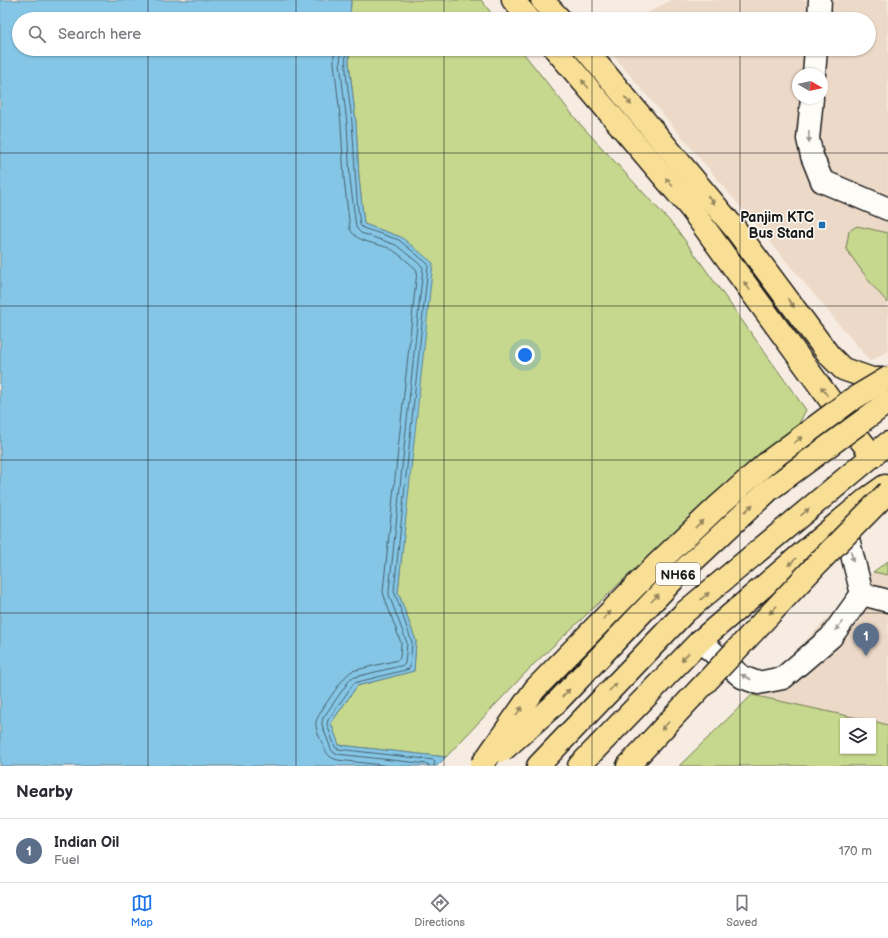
<!DOCTYPE html>
<style>
:root{--surface:#fff;--page:#f7f7f7;--text:#2b2b33;--muted:#7c7c81;--line:#e1e1e2;--accent:#1a73e8}
body{margin:0;font-family:"Balsamiq Sans",sans-serif;background:var(--page);color:var(--text)}
.controls{position:absolute;right:12px;bottom:12px;display:grid;overflow:hidden;border-radius:0px;box-shadow:0 1px 3px #0004}
.controls button{width:36px;height:36px;display:grid;place-items:center;padding:0;border:0;border-bottom:1px solid var(--line);background:var(--surface);color:var(--text);font:20px sans-serif}
.compass{position:absolute;left:792px;top:68px;width:36px;height:36px;border-radius:50%;background:var(--surface);box-shadow:0 1px 3px #0004;rotate:99deg}
.you{position:absolute;left:525px;top:355px;width:14px;height:14px;margin:-10px;border:3px solid #fff;border-radius:50%;background:#1a73e8;box-shadow:0 0 0 6px #1a73e833}
.badge{display:grid;place-items:center;width:26px;height:26px;border-radius:50%;background:var(--accent);color:#fff;font-size:13px;font-weight:700}
.pin{position:absolute;translate:-50% -33px;filter:drop-shadow(0 1px 2px #0008)}
.pin::after{content:'';position:absolute;top:21px;width:14px;height:12px;background:inherit;clip-path:polygon(0 0,100% 0,50% 100%)}
.list{margin:0;padding:0;list-style:none}
h2{display:flex;justify-content:space-between;align-items:center;height:52px;margin:0;padding:0 16px;font-size:17px}
h2 small{font-size:13px;font-weight:400;color:var(--muted)}
.list li{display:grid;grid-template-columns:26px 1fr auto;gap:12px;align-items:center;box-sizing:border-box;height:64px;padding:0 16px;border-top:1px solid var(--line)}
.list b{display:block;font-size:15px;white-space:nowrap}
.list p{margin:0;font-size:13px;white-space:nowrap;color:var(--muted)}
.list em{font-size:13px;font-style:normal;color:var(--muted)}
.icon{flex:none;width:22px;height:22px;fill:none;stroke:currentColor;stroke-width:2;stroke-linecap:round;stroke-linejoin:round}
.map{position:relative;flex:none;width:888px;height:766px;overflow:hidden}
.search{position:absolute;background:var(--surface);box-shadow:0 1px 3px #0004;left:12px;right:12px;top:12px;height:44px;display:flex;align-items:center;gap:10px;box-sizing:border-box;padding:0 14px;border-radius:22px;color:var(--muted);font-size:15px}
.sheet{height:116px;background:var(--surface)}
nav{display:flex;justify-content:space-around;align-items:center;box-sizing:border-box;height:56px;border-top:1px solid var(--line);background:var(--surface);font-size:11px;color:var(--muted)}
nav a{display:grid;justify-items:center;gap:2px}
nav .on{color:var(--accent)}
.map>svg:first-child{display:block}
.built{fill:#edd9c7;fill-rule:evenodd}
.green{fill:#c6d88d;stroke:#717a54}
.water{fill:#85c6e6;stroke:#5b8295}
.lines{fill:none;stroke-linecap:round;stroke-linejoin:round}
.shore{stroke:#46606d;stroke-width:1}
.minor-casing{stroke:#1c1c1c;stroke-width:25}
.major-casing{stroke:#1c1c1c;stroke-width:25}
.highway-casing{stroke:#1c1c1c;stroke-width:25}
.minor{stroke:#fdfcf7;stroke-width:22}
.major{stroke:#f9df96;stroke-width:22}
.highway{stroke:#f9df96;stroke-width:22}
.highway-bridge-casing{stroke:#1c1c1c;stroke-width:25;stroke-linecap:butt}
.highway-bridge{stroke:#f9df96;stroke-width:22}
.oneway{fill:#96875f}
.oneway2{fill:#989794}
.grid{fill:none;stroke:#1c1c1c;stroke-width:1;stroke-opacity:0.55}
.poi-dot{fill:#1f6fb2;stroke:#fdfcf7;stroke-width:1.5}
.labels{text-anchor:middle;stroke-width:3;stroke-linejoin:round;paint-order:stroke}
.shield{fill:#fdfcf7;stroke:#605f5e;stroke-width:1}
.shield-label{font-size:13px;font-weight:bold;fill:#1c1c1c}
.poi-label{font-size:14px;font-weight:bold;fill:#1c1c1c;stroke:#fdfcf7;text-anchor:end}
</style>
<div class="map">
<svg width="888" height="766" viewBox="0 0 888 766">
<rect width="100%" height="100%" fill="#f6ece1"/>
<filter id="ink" filterUnits="userSpaceOnUse"><feTurbulence type="fractalNoise" baseFrequency=".025" numOctaves="2"/><feDisplacementMap in="SourceGraphic" scale="8" xChannelSelector="R" yChannelSelector="G"/><feConvolveMatrix kernelMatrix="1 2 1 2 8 2 1 2 1" color-interpolation-filters="sRGB"/></filter>
<g filter="url(#ink)">
<!-- built -->
<g class="built">
<path d="M671,0H888V351L870,361L608,49H869V19H636ZM798,74H822V98H798Z"/>
<path d="M873,572L888,575V725L752,695Z"/>
</g>
<!-- green -->
<g class="green">
<path d="M351,0H481L496,19H350Z"/>
<path d="M349,49H520L580,124L676,228L806,410L793,435L658,547L533,665L446,757L339,745L331,723L357,686L414,671L416,641L398,592L413,440L401,237L364,224L359,178L356,123L349,62Z"/>
<path d="M857,226L888,233V303L872,285L846,249L849,231Z"/>
<path d="M888,561V575L873,572Z"/>
<path d="M752,695L871,721H843V751H873V721L888,725V766H679Z"/>
</g>
<!-- water -->
<path class="water" d="M0,0H351L350,19H19V49H349V63L356,123L359,178L364,224L401,237L433,263L398,592L416,641L414,671L357,686L331,723L339,745L446,757L437,766H0Z"/>
<g class="lines">
<!-- shore -->
<g class="shore">
<path d="M334,49V63L341,124L344,179L350,229C358,245 381,242 394,251C402,256 409,263 416,269L417,271L383,591L384,596L401,643L400,658L398,660L352,671L347,675C341,681 317,715 316,722C315,729 320,738 323,745C326,753 329,758 338,760L391,766"/>
<path d="M341,49L340,63L347,124L350,179L356,227L358,230L361,233L396,245L422,266L423,268L389,591V595L407,643L405,663L404,665L351,678L323,718L322,722V725L331,749L333,752L337,754L428,764L429,766"/>
<path d="M346,49C344,74 350,98 352,123C355,157 355,191 360,225L363,228L399,240L428,264V266L394,591L412,642L410,667L409,669L354,683L328,720L327,724L335,747L338,749L434,760L435,761L434,766"/>
</g>
<defs>
<g id="minor">
<path d="M819,19L820,0"/>
<path d="M814,74L816,49"/>
<path d="M812,98L808,139L812,156L822,181L888,209"/>
<path d="M843,519L862,594"/>
<path d="M862,594L888,601"/>
<path d="M700,641L742,677L758,683L783,678L831,637L862,594"/>
</g>
<g id="major">
<path d="M513,0L529,19"/>
<path d="M542,0L560,19"/>
<path d="M555,49L691,209L844,419L873,456"/>
<path d="M585,49L736,230L829,355L843,369L872,379H888"/>
</g>
<g id="highway">
<path d="M538,766L685,612L888,443"/>
<path d="M579,766L700,641L820,538L868,498L885,486"/>
<path d="M628,766L691,698"/>
</g>
</defs>
<!-- minor casing -->
<use href="#minor" class="minor-casing"/>
<!-- major casing -->
<use href="#major" class="major-casing"/>
<!-- highway casing -->
<use href="#highway" class="highway-casing"/>
<!-- minor -->
<use href="#minor" class="minor"/>
<!-- major -->
<use href="#major" class="major"/>
<!-- highway -->
<use href="#highway" class="highway"/>
<defs>
<g id="highway-bridge">
<path d="M691,698L819,562L888,492"/>
<path d="M502,751L553,706L676,577L769,490L888,402"/>
<path d="M481,766L535,689L657,564L718,506L769,461L851,400L888,378"/>
</g>
</defs>
<!-- highway-bridge casing -->
<use href="#highway-bridge" class="highway-bridge-casing"/>
<!-- highway-bridge -->
<use href="#highway-bridge" class="highway-bridge"/>
</g>
<!-- one-way arrows -->
<defs><path id="oneway-solid" d="M-6-.8H1V-3.2L6.5 0L1 3.2V.8H-6Z"/></defs>
<g class="oneway">
<use href="#oneway-solid" transform="translate(585 84) rotate(-131)"/>
<use href="#oneway-solid" transform="translate(628 101) rotate(50)"/>
<use href="#oneway-solid" transform="translate(669 182) rotate(-131)"/>
<use href="#oneway-solid" transform="translate(711 200) rotate(50)"/>
<use href="#oneway-solid" transform="translate(747 286) rotate(-126)"/>
<use href="#oneway-solid" transform="translate(791 303) rotate(53)"/>
<use href="#oneway-solid" transform="translate(824 391) rotate(-126)"/>
<use href="#oneway-solid" transform="translate(798 440) rotate(-37)"/>
<use href="#oneway-solid" transform="translate(749 508) rotate(-43)"/>
<use href="#oneway-solid" transform="translate(805 512) rotate(-40)"/>
<use href="#oneway-solid" transform="translate(699 524) rotate(-44)"/>
<use href="#oneway-solid" transform="translate(792 562) rotate(139)"/>
<use href="#oneway-solid" transform="translate(705 596) rotate(-40)"/>
<use href="#oneway-solid" transform="translate(655 598) rotate(-46)"/>
<use href="#oneway-solid" transform="translate(773 610) rotate(133)"/>
<use href="#oneway-solid" transform="translate(607 615) rotate(-46)"/>
<use href="#oneway-solid" transform="translate(685 657) rotate(134)"/>
<use href="#oneway-solid" transform="translate(613 687) rotate(-46)"/>
<use href="#oneway-solid" transform="translate(566 693) rotate(-46)"/>
<use href="#oneway-solid" transform="translate(519 711) rotate(-54)"/>
<use href="#oneway-solid" transform="translate(665 726) rotate(133)"/>
</g>
<g class="oneway2">
<use href="#oneway-solid" transform="translate(809 137) rotate(89)"/>
<use href="#oneway-solid" transform="translate(852 556) rotate(76)"/>
<use href="#oneway-solid" transform="translate(839 626) rotate(126)"/>
<use href="#oneway-solid" transform="translate(746 677) rotate(-153)"/>
</g>
</g>
<!-- grid -->
<path class="grid" d="M148,0V19M296,0V19M444,0V19M592,0V19M740,0V19M148,49V766M296,49V766M444,49V766M592,49V766M740,49V766M0,153H888M0,306H888M0,460H888M0,613H888"/>
<!-- markers -->
<rect class="poi-dot" x="818" y="221" width="8" height="8" rx="2"/>
<g class="labels">
<!-- shield labels -->
<rect class="shield" x="656" y="563" width="44" height="22" rx="3"/>
<g class="shield-label">
<text x="678" y="579">NH66</text>
</g>
<!-- poi labels -->
<g class="poi-label">
<text x="814" y="222">Panjim KTC<tspan x="814" dy="16">Bus Stand</tspan></text>
</g>
</g>
</svg>
<div class="controls">
<button><svg class="icon" aria-label="layers" viewBox="0 0 24 24"><path d="M12 4l9 5-9 5-9-5zM3 14l9 5 9-5"/></svg></button>
</div>
<svg class="compass" viewBox="-18 -18 36 36"><path d="M0-13l5 13h-10z" fill="#e53935"/><path d="M0 13l5-13h-10z" fill="#7c7c81"/></svg>
<div class="you"></div>
<div class="pin badge" style="left:866px;top:656px;background:#5c6f8a">1</div>
<div class="search"><svg class="icon" aria-label="search" viewBox="0 0 24 24"><circle cx="10" cy="10" r="6"/><path d="M15 15l6 6"/></svg>Search here</div>
</div>
<section class="sheet">
<h2>Nearby<small></small></h2>
<ul class="list">
<li><span class="badge" style="background:#5c6f8a">1</span><div><b>Indian Oil</b><p>Fuel</p></div><em>170 m</em></li>
</ul>
</section>
<nav>
<a class="on"><svg class="icon" aria-label="map" viewBox="0 0 24 24"><path d="M3 6l6-2 6 2 6-2v14l-6 2-6-2-6 2zM9 4v14M15 6v14"/></svg>Map</a>
<a><svg class="icon" aria-label="directions" viewBox="0 0 24 24"><path d="M12 3l9 9-9 9-9-9zM9 14v-3h6M13 9l2 2-2 2"/></svg>Directions</a>
<a><svg class="icon" aria-label="saved" viewBox="0 0 24 24"><path d="M7 4h10v16l-5-4-5 4z"/></svg>Saved</a>
</nav>
